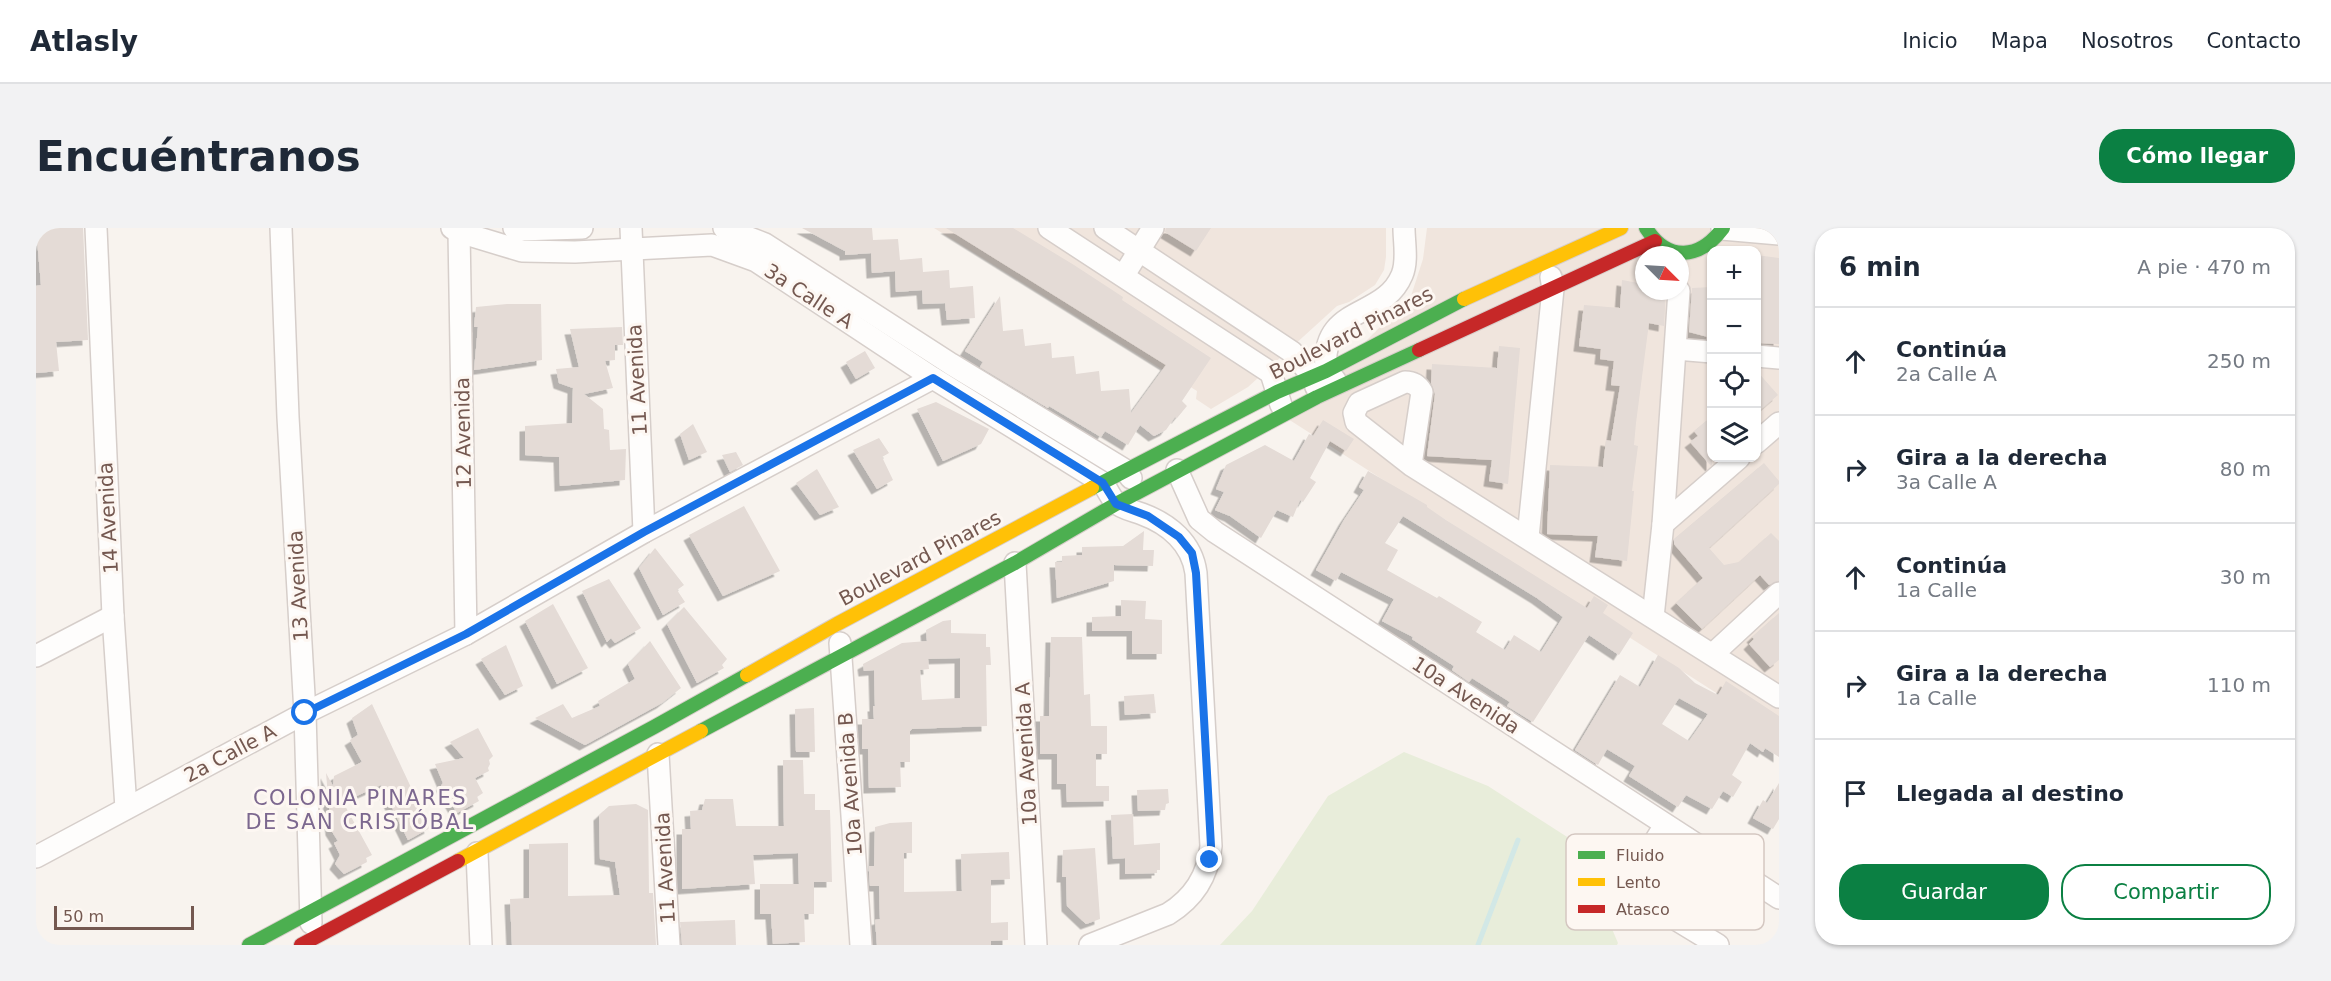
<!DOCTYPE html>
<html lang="es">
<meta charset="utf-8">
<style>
:root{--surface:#fff;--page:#f2f2f3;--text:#1f2937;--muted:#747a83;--line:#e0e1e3;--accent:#0b8043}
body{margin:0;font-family:"DejaVu Sans",sans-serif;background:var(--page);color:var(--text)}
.controls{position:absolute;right:18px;top:18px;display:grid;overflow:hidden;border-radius:12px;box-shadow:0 2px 4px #0004}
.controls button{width:54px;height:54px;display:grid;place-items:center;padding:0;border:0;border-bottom:2px solid var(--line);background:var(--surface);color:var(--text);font:30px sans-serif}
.compass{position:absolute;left:1599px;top:18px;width:54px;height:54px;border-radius:50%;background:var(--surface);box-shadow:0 2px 4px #0004;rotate:114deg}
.scale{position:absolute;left:18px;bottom:15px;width:140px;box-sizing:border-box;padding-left:6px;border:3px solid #745850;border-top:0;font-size:16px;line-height:21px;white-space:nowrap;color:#745850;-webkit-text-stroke:4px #fdf7f2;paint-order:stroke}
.stop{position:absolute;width:18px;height:18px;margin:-14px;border:4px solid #1a73e8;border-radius:50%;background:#fff}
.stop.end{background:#1a73e8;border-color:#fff;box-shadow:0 2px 6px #0008}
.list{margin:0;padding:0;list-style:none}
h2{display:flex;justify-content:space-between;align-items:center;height:78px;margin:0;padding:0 24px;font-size:26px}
h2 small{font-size:20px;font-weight:400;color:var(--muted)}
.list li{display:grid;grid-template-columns:39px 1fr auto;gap:18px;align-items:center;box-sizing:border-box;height:108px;padding:0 24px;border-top:2px solid var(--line)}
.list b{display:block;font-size:22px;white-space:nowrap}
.list p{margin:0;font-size:20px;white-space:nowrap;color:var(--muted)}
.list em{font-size:20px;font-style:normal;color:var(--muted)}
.actions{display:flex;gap:12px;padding:18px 24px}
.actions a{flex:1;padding:14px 0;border:2px solid var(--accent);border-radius:24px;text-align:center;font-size:21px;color:var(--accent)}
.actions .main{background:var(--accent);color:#fff}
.icon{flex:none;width:33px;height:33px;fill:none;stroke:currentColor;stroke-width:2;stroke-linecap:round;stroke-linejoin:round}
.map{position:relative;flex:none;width:1743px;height:717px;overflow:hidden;border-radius:24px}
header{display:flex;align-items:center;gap:36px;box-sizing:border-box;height:84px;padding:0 30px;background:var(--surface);border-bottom:2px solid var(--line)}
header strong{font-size:28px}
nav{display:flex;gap:33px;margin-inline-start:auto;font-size:21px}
.intro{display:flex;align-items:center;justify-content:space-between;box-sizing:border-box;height:144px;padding:0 36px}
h1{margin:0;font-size:42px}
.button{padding:15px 27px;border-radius:24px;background:var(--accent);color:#fff;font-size:21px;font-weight:700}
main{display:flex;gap:36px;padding:0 36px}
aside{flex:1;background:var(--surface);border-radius:24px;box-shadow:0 2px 4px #0004}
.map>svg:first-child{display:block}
.residential{fill:#f0e5dd;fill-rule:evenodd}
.green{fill:#e8edda}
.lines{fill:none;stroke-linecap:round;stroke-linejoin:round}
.stream{stroke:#d2e8e6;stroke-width:5}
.building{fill:#e4dbd6;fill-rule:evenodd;filter:url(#shadow)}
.street-casing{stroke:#d6ceca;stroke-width:24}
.fast-casing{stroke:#d7ceca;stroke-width:16}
.slow-casing{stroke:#d7ceca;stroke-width:16}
.jam-casing{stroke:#d7ceca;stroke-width:16}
.street{stroke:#fefdfc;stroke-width:21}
.fast{stroke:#4caf50;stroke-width:14}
.slow{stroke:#ffc107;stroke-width:14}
.jam{stroke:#c62828;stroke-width:14}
.route{stroke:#1a73e8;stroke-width:8}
.labels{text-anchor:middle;stroke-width:6;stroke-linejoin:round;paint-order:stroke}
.street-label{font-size:20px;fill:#745850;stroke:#fdf7f2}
.neighbourhood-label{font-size:21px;letter-spacing:1.5px;fill:#7c688f;stroke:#fdf7f2}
.key{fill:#fdf7f2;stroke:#d4c7c1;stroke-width:1.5}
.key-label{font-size:16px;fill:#745850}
</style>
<header>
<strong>Atlasly</strong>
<nav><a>Inicio</a><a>Mapa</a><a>Nosotros</a><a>Contacto</a></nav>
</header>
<div class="intro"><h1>Encuéntranos</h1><a class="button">Cómo llegar</a></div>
<main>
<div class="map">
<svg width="1743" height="717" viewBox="0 0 1743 717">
<defs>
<filter id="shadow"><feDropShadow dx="-5.5" dy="5.5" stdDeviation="0" flood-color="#0004"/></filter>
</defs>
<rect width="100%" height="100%" fill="#f8f3ee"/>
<!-- residential -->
<g class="residential">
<path d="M898,0H1350V29L1348,42L1339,57L1313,74L1301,78L1212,159L1175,181L1160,171L1161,163Z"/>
<path d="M1391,0H1743V505L1252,191L1375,68L1387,31ZM1676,22H1720V230H1676ZM1608,27H1644V63H1608Z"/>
</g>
<!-- green -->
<path class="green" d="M1368,524L1452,558L1539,614L1582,715L1581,717H1184L1216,683L1292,568Z"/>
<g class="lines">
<!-- stream -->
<path class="stream" d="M1442,717L1482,612"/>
</g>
<!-- building -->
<g class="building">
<path d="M0,0H47L52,112L20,114L23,143L0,145V58L5,57Z"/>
<path d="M766,0H836L837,12L862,11L864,32L886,30L887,44L913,42L914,60L937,58L939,90L911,92L909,75L887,76L886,62L860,64L859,43L836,45L835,25L809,27V23Z"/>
<path d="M910,0H977L1038,37L1087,69L1086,72L1175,130L1146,173L1151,178L1141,190L1139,189L1130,202L1118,208L1104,197L1092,217L1069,203L1065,209L1013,178L1012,180L944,139L947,134L929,123L964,68L967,103L987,101L989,118L1015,115L1016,130L1038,128L1040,146L1063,143L1065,163L1093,161L1095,185L1130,137Z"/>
<path d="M1130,0H1175L1160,23L1129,4Z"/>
<path d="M1720,27L1743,30V116L1720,115Z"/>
<path d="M1586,52L1608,56V63H1630L1628,98L1613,95L1600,195L1598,217L1602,218L1596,263H1598L1591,333L1559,329L1562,308L1511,306L1514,237L1567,239L1570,212L1575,213L1584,158L1575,157L1578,133L1564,131L1565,121L1543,118L1548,77L1584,80Z"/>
<path d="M1676,59V110L1653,104L1656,60Z"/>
<path d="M471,76H505L506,132L438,142L442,99H438L440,79Z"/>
<path d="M586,99L587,117H579V132L569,133L577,160L548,166L567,181L568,201L573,202L574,222L590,221L589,252L524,258L523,229L489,227V198L536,195L537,160L523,155L520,141L543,139L534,101Z"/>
<path d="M1463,118L1484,120L1472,256L1453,253L1456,232L1391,228L1399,166L1395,155L1396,136L1461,140Z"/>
<path d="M829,123L839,140L820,151L810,134Z"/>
<path d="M1720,142L1742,167L1720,186Z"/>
<path d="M900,174L953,201L945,216L907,233L881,181Z"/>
<path d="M1676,188V237L1675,238L1654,214L1662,208L1658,203Z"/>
<path d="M1287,192L1318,211L1310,223L1294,213L1274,250L1280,254L1267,274L1264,272L1257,289L1241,282L1225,310L1194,288L1179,282L1188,264L1180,261L1190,237L1229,217L1258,233L1273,206L1277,208Z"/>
<path d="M657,196L671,224L653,232L644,206Z"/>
<path d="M843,210L853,225L846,229L857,252L841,261L817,222Z"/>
<path d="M700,224L707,237L694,244L686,227Z"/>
<path d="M1728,235L1743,253V256L1673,320L1688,337L1703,334L1735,305L1743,313V353L1733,357L1724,347L1666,401L1640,375L1667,350L1638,316V311Z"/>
<path d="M781,241L803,279L784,287L760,255Z"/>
<path d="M1332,243L1391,277V279L1410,292L1551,380L1558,368L1572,377L1567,385L1597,405L1583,427L1553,407L1497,494L1471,478L1474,474L1436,450L1433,454L1416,442L1418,438L1376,411L1377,409L1346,393L1358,371L1305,344L1300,353L1280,342L1308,292L1328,262L1323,259ZM1367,288L1501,370L1527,389L1505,424L1478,407L1469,422L1440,404L1446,394L1403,368L1401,370L1351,342L1362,322L1349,315Z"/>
<path d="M708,278L744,343L687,368L653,307Z"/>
<path d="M1108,303L1107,322H1118L1117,338L1078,337V353L1021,370L1019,334H1026V328L1046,327V319L1087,318Z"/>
<path d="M619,320L648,357L641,362L649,374L627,387L603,340Z"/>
<path d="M573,351L605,400L579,415L575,410L571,414L546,363Z"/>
<path d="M1085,372L1110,373L1109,391L1126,392V426H1096V403H1056V389L1085,388Z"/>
<path d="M517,376L552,440L521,456L489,393Z"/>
<path d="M648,379L691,431L686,437L688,440L661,455L631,396Z"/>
<path d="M1743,385V432L1734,439L1713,416L1718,411L1716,409Z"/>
<path d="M915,392V405L950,406V419H954L955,437H950L951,498L876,501L874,503V534H864L865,559L833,560L832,521H826V491H838L837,478H839L838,442L828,443L827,436L866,415L891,413L890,402L907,393ZM924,430V470L886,472L884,442L893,441L892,431Z"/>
<path d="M1015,409H1046L1048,467L1054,466L1055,498H1071V526H1060V558H1073V573L1031,574L1030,556H1021V526H1004V488H1013Z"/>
<path d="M614,413L645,460L626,475L549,517L499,490L527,476L536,490L564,478L562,473L599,451L592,436Z"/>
<path d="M470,417L487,458L469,467L445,431Z"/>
<path d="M1622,427L1643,440L1659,455L1682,467L1690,453L1743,488V529L1729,520L1727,524L1714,515L1696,547L1706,554L1697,569L1687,563L1676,581L1650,567L1642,579L1593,548L1599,538L1571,521L1562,537L1539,522L1584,447L1604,459ZM1643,470L1672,486L1653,513L1626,496Z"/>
<path d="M1118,466L1120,485L1089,487L1088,468Z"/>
<path d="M336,476L394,600L372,612L345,557L307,574L336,627L330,630L331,634L308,646L299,636L304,627L298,615L302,613L295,602L290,545L297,558L298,548L326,534L314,512L322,507L316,490Z"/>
<path d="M778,480L779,524H760L759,481Z"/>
<path d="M442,500L457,528L453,532L454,536L452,540L453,543L439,550L447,565L441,569L443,573L421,585L405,558L407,555L399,536L428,530L414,514Z"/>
<path d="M747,532H767L768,566H779V582H794L796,654H778V686H768L769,714L737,716L735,686H724V656H763L762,625L717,627L719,656L646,661V601H655L654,583L666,582L669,571H697L700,598H748Z"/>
<path d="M1743,555V591L1737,601L1717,590L1727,572L1731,575Z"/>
<path d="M1132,561L1133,575L1130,576L1129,582L1102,583L1101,562Z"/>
<path d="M600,576L612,582L613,665H617L620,717H476L474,671L493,670V616L532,615V668L584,667L579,634L564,631L563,587L573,578Z"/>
<path d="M1097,586L1098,617L1124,615V642H1121V645L1089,646V630L1077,631L1075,587Z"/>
<path d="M876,594V625H868V664L926,663L925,626L973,624L974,651L955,652V695L972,694V712L955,713V717H841L839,692L844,691L843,658H834L833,645V638H838L839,599L854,595Z"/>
<path d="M1059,620L1064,691L1050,696L1031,678L1030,649H1026L1027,622Z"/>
<path d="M699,692L700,717H646L644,694Z"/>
</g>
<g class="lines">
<defs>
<g id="street">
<path d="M60,0L77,388L90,580"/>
<path d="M245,0L252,189L269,485L275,695"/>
<path d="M416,0L423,4L486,23L539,24L676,17L720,33L897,150L1067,255C1071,261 1075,270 1080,275C1085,280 1098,283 1106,286C1133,296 1156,315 1160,345L1175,618C1172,648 1158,670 1132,686L1054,717"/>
<path d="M478,0L483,2L546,0"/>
<path d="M595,0L608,304"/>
<path d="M688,0L729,16L915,136L1089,242L1095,250"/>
<path d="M1013,0L1235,145L1245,177"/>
<path d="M1069,0L1256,124L1277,149L1280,159"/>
<path d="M1686,1L1743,6"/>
<path d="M423,4L430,406"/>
<path d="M1088,47L1117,0"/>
<path d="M1640,121L1676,124"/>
<path d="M1720,128L1743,130"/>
<path d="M1299,152L1290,143C1284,75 1347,93 1366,47C1372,33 1368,15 1368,0"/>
<path d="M1720,215L1743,195"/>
<path d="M1375,237L1386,164C1382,157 1377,154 1369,154L1323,175L1318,185L1320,194L1375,237L1743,469"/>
<path d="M1141,242L1163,291L1179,304L1743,670"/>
<path d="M1627,296L1703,230"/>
<path d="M1492,309L1517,61L1515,49"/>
<path d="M979,335L1000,717"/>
<path d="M1617,389L1627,296L1643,63"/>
<path d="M804,415L825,717"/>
<path d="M1677,426L1743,365"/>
<path d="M0,428L77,388"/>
<path d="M622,526L633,717"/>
<path d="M441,625L445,717"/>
<path d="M0,629L269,485L430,406L608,304L897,150"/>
<path d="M1608,672L1682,717"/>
<path d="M1608,672L1605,636L1629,597"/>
<path d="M1608,672L1650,610"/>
</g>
<g id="fast">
<path d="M1610,0C1632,35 1664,31 1687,0"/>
<path d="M1056,260L1241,164L1290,143L1428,71"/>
<path d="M665,503L979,335L1080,276L1281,169L1383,122"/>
<path d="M213,717L618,499L711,447"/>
</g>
<g id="slow">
<path d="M1428,71L1585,0"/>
<path d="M711,447L801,396L1056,260"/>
<path d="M422,633L665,503"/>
</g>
<g id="jam">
<path d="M1383,122L1619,13"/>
<path d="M265,717L422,633"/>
</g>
</defs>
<!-- street casing -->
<use href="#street" class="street-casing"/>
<!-- fast casing -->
<use href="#fast" class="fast-casing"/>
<!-- slow casing -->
<use href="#slow" class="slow-casing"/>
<!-- jam casing -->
<use href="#jam" class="jam-casing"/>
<!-- street -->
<use href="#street" class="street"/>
<!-- fast -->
<use href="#fast" class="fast"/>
<!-- slow -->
<use href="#slow" class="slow"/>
<!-- jam -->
<use href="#jam" class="jam"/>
</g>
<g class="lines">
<!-- route -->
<path class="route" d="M269,485L430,406L608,304L897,150L1067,255L1080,276L1112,288L1143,309L1156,325L1160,345L1175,618L1174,632"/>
</g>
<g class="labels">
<!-- street labels -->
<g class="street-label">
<text transform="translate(773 68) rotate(33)" y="7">3a Calle A</text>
<text transform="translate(1315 105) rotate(-27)" y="7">Boulevard Pinares</text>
<text transform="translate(601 152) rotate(-93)" y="7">11 Avenida</text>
<text transform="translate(427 205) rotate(-91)" y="7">12 Avenida</text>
<text transform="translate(72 290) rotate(-93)" y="7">14 Avenida</text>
<text transform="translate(884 330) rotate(-28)" y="7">Boulevard Pinares</text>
<text transform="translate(262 358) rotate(-93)" y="7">13 Avenida</text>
<text transform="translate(1430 467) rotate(33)" y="7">10a Avenida</text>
<text transform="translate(194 525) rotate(-28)" y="7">2a Calle A</text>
<text transform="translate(990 526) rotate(-93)" y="7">10a Avenida A</text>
<text transform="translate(814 556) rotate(-94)" y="7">10a Avenida B</text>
<text transform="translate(629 640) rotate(-93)" y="7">11 Avenida</text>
</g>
<!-- neighbourhood labels -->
<g class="neighbourhood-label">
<text x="324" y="577">COLONIA PINARES<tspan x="324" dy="24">DE SAN CRISTÓBAL</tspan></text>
</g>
</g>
<!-- legend -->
<rect x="1530" y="606" width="198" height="96" rx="9" class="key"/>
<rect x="1542" y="623" width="27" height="8" fill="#4caf50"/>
<rect x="1542" y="650" width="27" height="8" fill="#ffc107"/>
<rect x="1542" y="677" width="27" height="8" fill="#c62828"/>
<g class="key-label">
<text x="1580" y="633">Fluido</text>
<text x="1580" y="660">Lento</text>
<text x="1580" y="687">Atasco</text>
</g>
</svg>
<div class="controls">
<button>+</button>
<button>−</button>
<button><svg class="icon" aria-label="locate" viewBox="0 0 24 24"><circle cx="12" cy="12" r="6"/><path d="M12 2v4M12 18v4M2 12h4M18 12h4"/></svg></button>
<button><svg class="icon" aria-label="layers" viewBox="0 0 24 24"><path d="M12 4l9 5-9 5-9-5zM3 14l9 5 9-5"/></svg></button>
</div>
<svg class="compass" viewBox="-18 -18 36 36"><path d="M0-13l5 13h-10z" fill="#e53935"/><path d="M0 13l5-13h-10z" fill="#747a83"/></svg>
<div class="scale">50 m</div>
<div class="stop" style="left:269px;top:485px"></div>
<div class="stop end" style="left:1174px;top:632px"></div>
</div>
<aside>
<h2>6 min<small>A pie · 470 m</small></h2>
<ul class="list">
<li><svg class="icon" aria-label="ahead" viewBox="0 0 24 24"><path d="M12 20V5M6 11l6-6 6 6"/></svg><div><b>Continúa</b><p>2a Calle A</p></div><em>250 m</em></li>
<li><svg class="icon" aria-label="right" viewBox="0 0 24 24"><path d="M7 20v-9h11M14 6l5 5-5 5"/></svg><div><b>Gira a la derecha</b><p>3a Calle A</p></div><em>80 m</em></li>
<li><svg class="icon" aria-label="ahead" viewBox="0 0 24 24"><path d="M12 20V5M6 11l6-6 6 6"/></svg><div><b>Continúa</b><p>1a Calle</p></div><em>30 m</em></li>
<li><svg class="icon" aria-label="right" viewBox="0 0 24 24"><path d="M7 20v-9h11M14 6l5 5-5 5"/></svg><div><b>Gira a la derecha</b><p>1a Calle</p></div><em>110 m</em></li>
<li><svg class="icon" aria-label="arrive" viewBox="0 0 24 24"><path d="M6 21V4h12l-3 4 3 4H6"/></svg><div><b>Llegada al destino</b></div></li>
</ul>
<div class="actions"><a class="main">Guardar</a><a>Compartir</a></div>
</aside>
</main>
